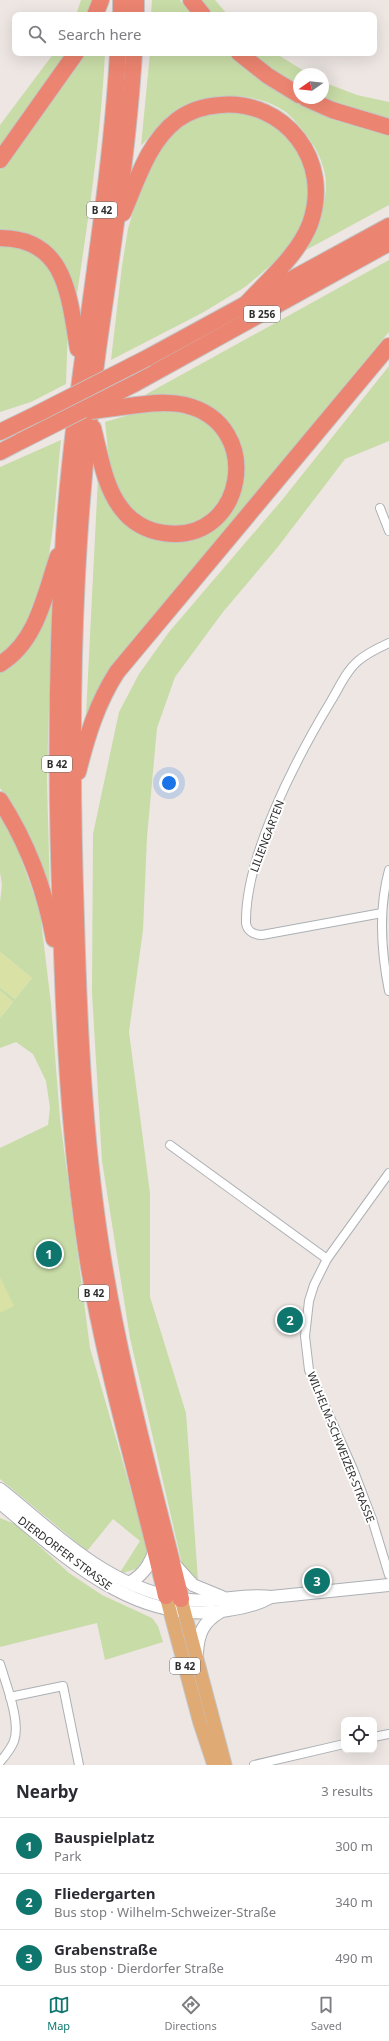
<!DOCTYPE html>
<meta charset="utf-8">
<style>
:root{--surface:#fff;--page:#f2f2f3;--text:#2b2b33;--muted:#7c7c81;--line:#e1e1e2;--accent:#0f766e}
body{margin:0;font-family:"Noto Sans",sans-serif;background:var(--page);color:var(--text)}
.controls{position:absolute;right:12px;bottom:12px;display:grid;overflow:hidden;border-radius:8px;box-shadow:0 4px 16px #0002}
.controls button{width:36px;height:36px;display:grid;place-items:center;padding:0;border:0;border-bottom:1px solid var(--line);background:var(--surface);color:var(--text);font:20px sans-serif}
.compass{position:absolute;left:293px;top:68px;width:36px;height:36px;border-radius:50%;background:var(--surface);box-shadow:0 4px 16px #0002;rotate:256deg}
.you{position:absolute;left:169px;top:783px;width:14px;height:14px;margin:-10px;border:3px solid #fff;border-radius:50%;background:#1a73e8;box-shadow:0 0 0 6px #1a73e833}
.badge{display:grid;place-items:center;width:26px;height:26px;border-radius:50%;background:var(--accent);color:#fff;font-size:13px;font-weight:700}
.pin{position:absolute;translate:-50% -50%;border:2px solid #fff;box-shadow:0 1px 4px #0006}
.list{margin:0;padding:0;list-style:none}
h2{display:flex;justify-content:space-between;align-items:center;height:52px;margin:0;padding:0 16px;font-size:17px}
h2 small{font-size:13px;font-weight:400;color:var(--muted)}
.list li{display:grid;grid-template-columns:26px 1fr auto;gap:12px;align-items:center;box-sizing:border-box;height:56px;padding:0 16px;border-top:1px solid var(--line)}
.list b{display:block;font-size:15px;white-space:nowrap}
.list p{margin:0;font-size:13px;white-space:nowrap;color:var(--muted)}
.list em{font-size:13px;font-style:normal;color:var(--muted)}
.icon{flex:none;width:22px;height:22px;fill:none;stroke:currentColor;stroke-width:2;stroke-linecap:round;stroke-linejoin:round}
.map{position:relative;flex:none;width:389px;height:1765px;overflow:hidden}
.search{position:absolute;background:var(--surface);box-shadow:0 4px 16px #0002;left:12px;right:12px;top:12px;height:44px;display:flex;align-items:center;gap:10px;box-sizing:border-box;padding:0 14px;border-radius:8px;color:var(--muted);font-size:15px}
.sheet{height:220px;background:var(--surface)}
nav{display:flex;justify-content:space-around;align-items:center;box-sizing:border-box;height:56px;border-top:1px solid var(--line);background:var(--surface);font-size:11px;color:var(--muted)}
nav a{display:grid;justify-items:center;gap:2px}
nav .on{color:var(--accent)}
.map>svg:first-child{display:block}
.green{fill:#c8dca7}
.pitch{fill:#d9e2a4}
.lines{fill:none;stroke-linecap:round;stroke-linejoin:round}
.street-casing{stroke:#acb0b5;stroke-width:10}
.secondary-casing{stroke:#acb0b5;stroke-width:14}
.primary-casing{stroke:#c4c4c4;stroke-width:15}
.highway-casing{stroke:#c4c4c4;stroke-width:18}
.street{stroke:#fff;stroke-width:8}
.secondary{stroke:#fff;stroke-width:12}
.primary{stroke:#e0aa75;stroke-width:13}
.highway{stroke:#eb8470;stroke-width:16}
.highway-bridge-casing{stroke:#c4c4c4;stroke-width:18;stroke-linecap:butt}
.highway-bridge{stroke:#eb8470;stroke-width:16}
.labels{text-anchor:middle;stroke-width:4;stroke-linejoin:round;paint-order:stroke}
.shield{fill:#fff;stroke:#6d6d6d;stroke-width:1}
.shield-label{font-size:10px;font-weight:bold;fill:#2e2e2e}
.street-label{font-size:11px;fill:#2e2e2e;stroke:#fff}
</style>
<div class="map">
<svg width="389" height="1765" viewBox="0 0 389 1765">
<rect width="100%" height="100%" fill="#ede6e3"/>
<!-- green -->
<g class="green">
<path d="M81,0H95L90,15H76Z"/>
<path d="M152,0H180L193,15H151Z"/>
<path d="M199,0H215L228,15H211Z"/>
<path d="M54,53H70L0,151V125Z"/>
<path d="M82,53H105C101,134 89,214 77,294L73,295L65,268L0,231V170L35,123Z"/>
<path d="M150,53H229L237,61L295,100L338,121L389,133V205L306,250C314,230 326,208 326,186C326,168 318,150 307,136C301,128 295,120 287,113C259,92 216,92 185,105C167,112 154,132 141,146Z"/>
<path d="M249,53H275L309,74H299V87L263,64Z"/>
<path d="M323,82L357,95L389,102V119L363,114L323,98Z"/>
<path d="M216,109L267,118L294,141L306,163L310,201L298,235L277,260L245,287L202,313L111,360L122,266L128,229L138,194L149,164L181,123Z"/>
<path d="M0,242L35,251L57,275L68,326L66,384L31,402L0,412Z"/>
<path d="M389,260V332L108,673L86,715L98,478L116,513L198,536C205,527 241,485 243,478C251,442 221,407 188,398C174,395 157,397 143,396Z"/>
<path d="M389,366V441L345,459L277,548L223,612L175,677L157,728L147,837L143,930L129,1032L150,1193V1297L186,1413L198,1580L182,1564L130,1338L102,1161L92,993L93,834L119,712L139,674L169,632L282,500Z"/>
<path d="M152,412C169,412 187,411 202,420C259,451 220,544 155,523C142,519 130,510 122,498C108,476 108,447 105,422L132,414Z"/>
<path d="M61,440C54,502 55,570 27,627C21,638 8,648 0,656V467Z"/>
<path d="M52,591L47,780L50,895L18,817L0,788V671Z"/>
<path d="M0,816L14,839L40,912L51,1004L60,1119L90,1348L149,1553L136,1569L119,1574L140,1541L113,1519L87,1551L0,1479V1148L48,1125L50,1108L46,1081L33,1054L16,1042L0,1048V1018L13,1002L0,991V987L15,999L32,978L0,952V902L2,885L0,872Z"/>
<path d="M0,1518L15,1524L69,1573L102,1595L152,1618L158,1626L163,1642L105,1660L97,1623L0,1647Z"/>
</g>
<!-- pitch -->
<g class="pitch">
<path d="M0,952L32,978L15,999L0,987Z"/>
<path d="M0,991L13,1002L0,1018Z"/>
<path d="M0,1277L14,1306L0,1313Z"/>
</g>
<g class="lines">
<defs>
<g id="street">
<path d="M380,508L389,531"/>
<path d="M389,870C378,910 381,951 389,991"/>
<path d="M382,913L262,935C254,935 247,931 246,923C245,856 296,759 331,701C339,688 346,671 358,661C367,653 378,648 389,643"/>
<path d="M170,1145L327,1259"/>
<path d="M389,1173L327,1259L314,1285L309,1301L305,1336L309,1370L353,1469L372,1519L389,1575"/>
<path d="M0,1664C6,1684 21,1722 14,1741C11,1749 5,1756 0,1762"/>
<path d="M10,1697L63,1686L79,1765"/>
<path d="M374,1737L389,1734"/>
<path d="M254,1765L344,1744"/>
</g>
<g id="secondary">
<path d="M0,1489C59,1536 110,1591 189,1600C217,1603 244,1593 271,1597L389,1585"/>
<path d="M0,1503C65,1557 137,1627 228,1610C244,1608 257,1605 271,1597"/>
<path d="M174,1564L193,1585L222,1597"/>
<path d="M129,1583C143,1575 150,1565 155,1549"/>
<path d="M197,1653C198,1634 203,1622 220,1612"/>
</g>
<g id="primary">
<path d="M166,1596L200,1723L214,1765"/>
<path d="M181,1599L225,1765"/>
</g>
<g id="highway">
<path d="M121,0V15"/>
<path d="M136,0V15"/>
<path d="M191,0L203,15"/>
<path d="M95,15L101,0"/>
<path d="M118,53C109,214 75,373 64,535C56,662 56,790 61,918C64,1033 70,1147 88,1261C106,1374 141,1484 166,1596"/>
<path d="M134,53C128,152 112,250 98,349C88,423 81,499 77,575C71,690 72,804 76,920C79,1027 84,1134 100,1240C118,1361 152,1480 181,1599"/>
<path d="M239,53L268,76L299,95"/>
<path d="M305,98L332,110L389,127"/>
<path d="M0,160L76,53"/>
<path d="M123,213C137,181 148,142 177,120C189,111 205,106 220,105C285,99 333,161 310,224C298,255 268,280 246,304"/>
<path d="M0,238C67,238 69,298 78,349"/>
<path d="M147,358L389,226"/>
<path d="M134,384L389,243"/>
<path d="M93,428C100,454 104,486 121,508C131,522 147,531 164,533C245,545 266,424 185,405C169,401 152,403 137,405"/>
<path d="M0,432L37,414"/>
<path d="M0,452L21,441"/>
<path d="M0,664C37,642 45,594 58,556"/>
<path d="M78,772C87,736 97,703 117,672L389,346"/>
<path d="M0,800C27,842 45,890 54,939"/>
</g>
</defs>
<!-- street casing -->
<use href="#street" class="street-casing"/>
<!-- secondary casing -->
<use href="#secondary" class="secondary-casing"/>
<!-- primary casing -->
<use href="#primary" class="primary-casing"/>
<!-- highway casing -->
<use href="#highway" class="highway-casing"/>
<!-- street -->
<use href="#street" class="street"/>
<!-- secondary -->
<use href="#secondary" class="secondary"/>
<!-- primary -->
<use href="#primary" class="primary"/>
<!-- highway -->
<use href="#highway" class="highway"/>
<defs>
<g id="highway-bridge">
<path d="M91,411L137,405"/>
<path d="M37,414L147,358"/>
<path d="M21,441L134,384"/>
</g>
</defs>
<!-- highway-bridge casing -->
<use href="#highway-bridge" class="highway-bridge-casing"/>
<!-- highway-bridge -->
<use href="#highway-bridge" class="highway-bridge"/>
</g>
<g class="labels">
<!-- shield labels -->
<g class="shield">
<rect x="87" y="202" width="30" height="16" rx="3"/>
<rect x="244" y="306" width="36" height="16" rx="3"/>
<rect x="42" y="756" width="30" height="16" rx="3"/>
<rect x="79" y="1285" width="30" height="16" rx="3"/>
<rect x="170" y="1658" width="30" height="16" rx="3"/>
</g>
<g class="shield-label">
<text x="102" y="214">B 42</text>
<text x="262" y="318">B 256</text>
<text x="57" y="768">B 42</text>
<text x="94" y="1297">B 42</text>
<text x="185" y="1670">B 42</text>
</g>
<!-- street labels -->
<g class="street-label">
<text transform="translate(267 836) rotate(-69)" y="4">LILIENGARTEN</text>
<text transform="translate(341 1447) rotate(68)" y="4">WILHELM-SCHWEIZER-STRASSE</text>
<text transform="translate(65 1553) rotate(37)" y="4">DIERDORFER STRASSE</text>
</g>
</g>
</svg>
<div class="controls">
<button><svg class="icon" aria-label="locate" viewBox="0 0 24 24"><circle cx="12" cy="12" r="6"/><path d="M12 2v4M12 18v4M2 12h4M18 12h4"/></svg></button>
</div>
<svg class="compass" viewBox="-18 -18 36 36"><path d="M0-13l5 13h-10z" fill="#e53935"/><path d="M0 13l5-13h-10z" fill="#7c7c81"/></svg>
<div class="you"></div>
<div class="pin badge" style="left:49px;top:1254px">1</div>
<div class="pin badge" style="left:290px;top:1320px">2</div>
<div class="pin badge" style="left:317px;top:1581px">3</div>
<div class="search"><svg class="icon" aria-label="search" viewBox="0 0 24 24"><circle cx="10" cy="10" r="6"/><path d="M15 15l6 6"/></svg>Search here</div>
</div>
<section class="sheet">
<h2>Nearby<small>3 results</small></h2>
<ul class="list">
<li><span class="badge">1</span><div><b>Bauspielplatz</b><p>Park</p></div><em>300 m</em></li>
<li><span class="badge">2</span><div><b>Fliedergarten</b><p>Bus stop · Wilhelm-Schweizer-Straße</p></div><em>340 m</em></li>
<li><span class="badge">3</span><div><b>Grabenstraße</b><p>Bus stop · Dierdorfer Straße</p></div><em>490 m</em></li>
</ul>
</section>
<nav>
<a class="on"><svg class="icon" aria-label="map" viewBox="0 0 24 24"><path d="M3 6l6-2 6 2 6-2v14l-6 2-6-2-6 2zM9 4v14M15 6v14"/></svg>Map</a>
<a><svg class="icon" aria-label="directions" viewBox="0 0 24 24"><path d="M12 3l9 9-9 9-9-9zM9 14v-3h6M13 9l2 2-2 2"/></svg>Directions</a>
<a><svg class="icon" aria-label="saved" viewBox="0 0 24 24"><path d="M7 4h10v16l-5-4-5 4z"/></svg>Saved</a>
</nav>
